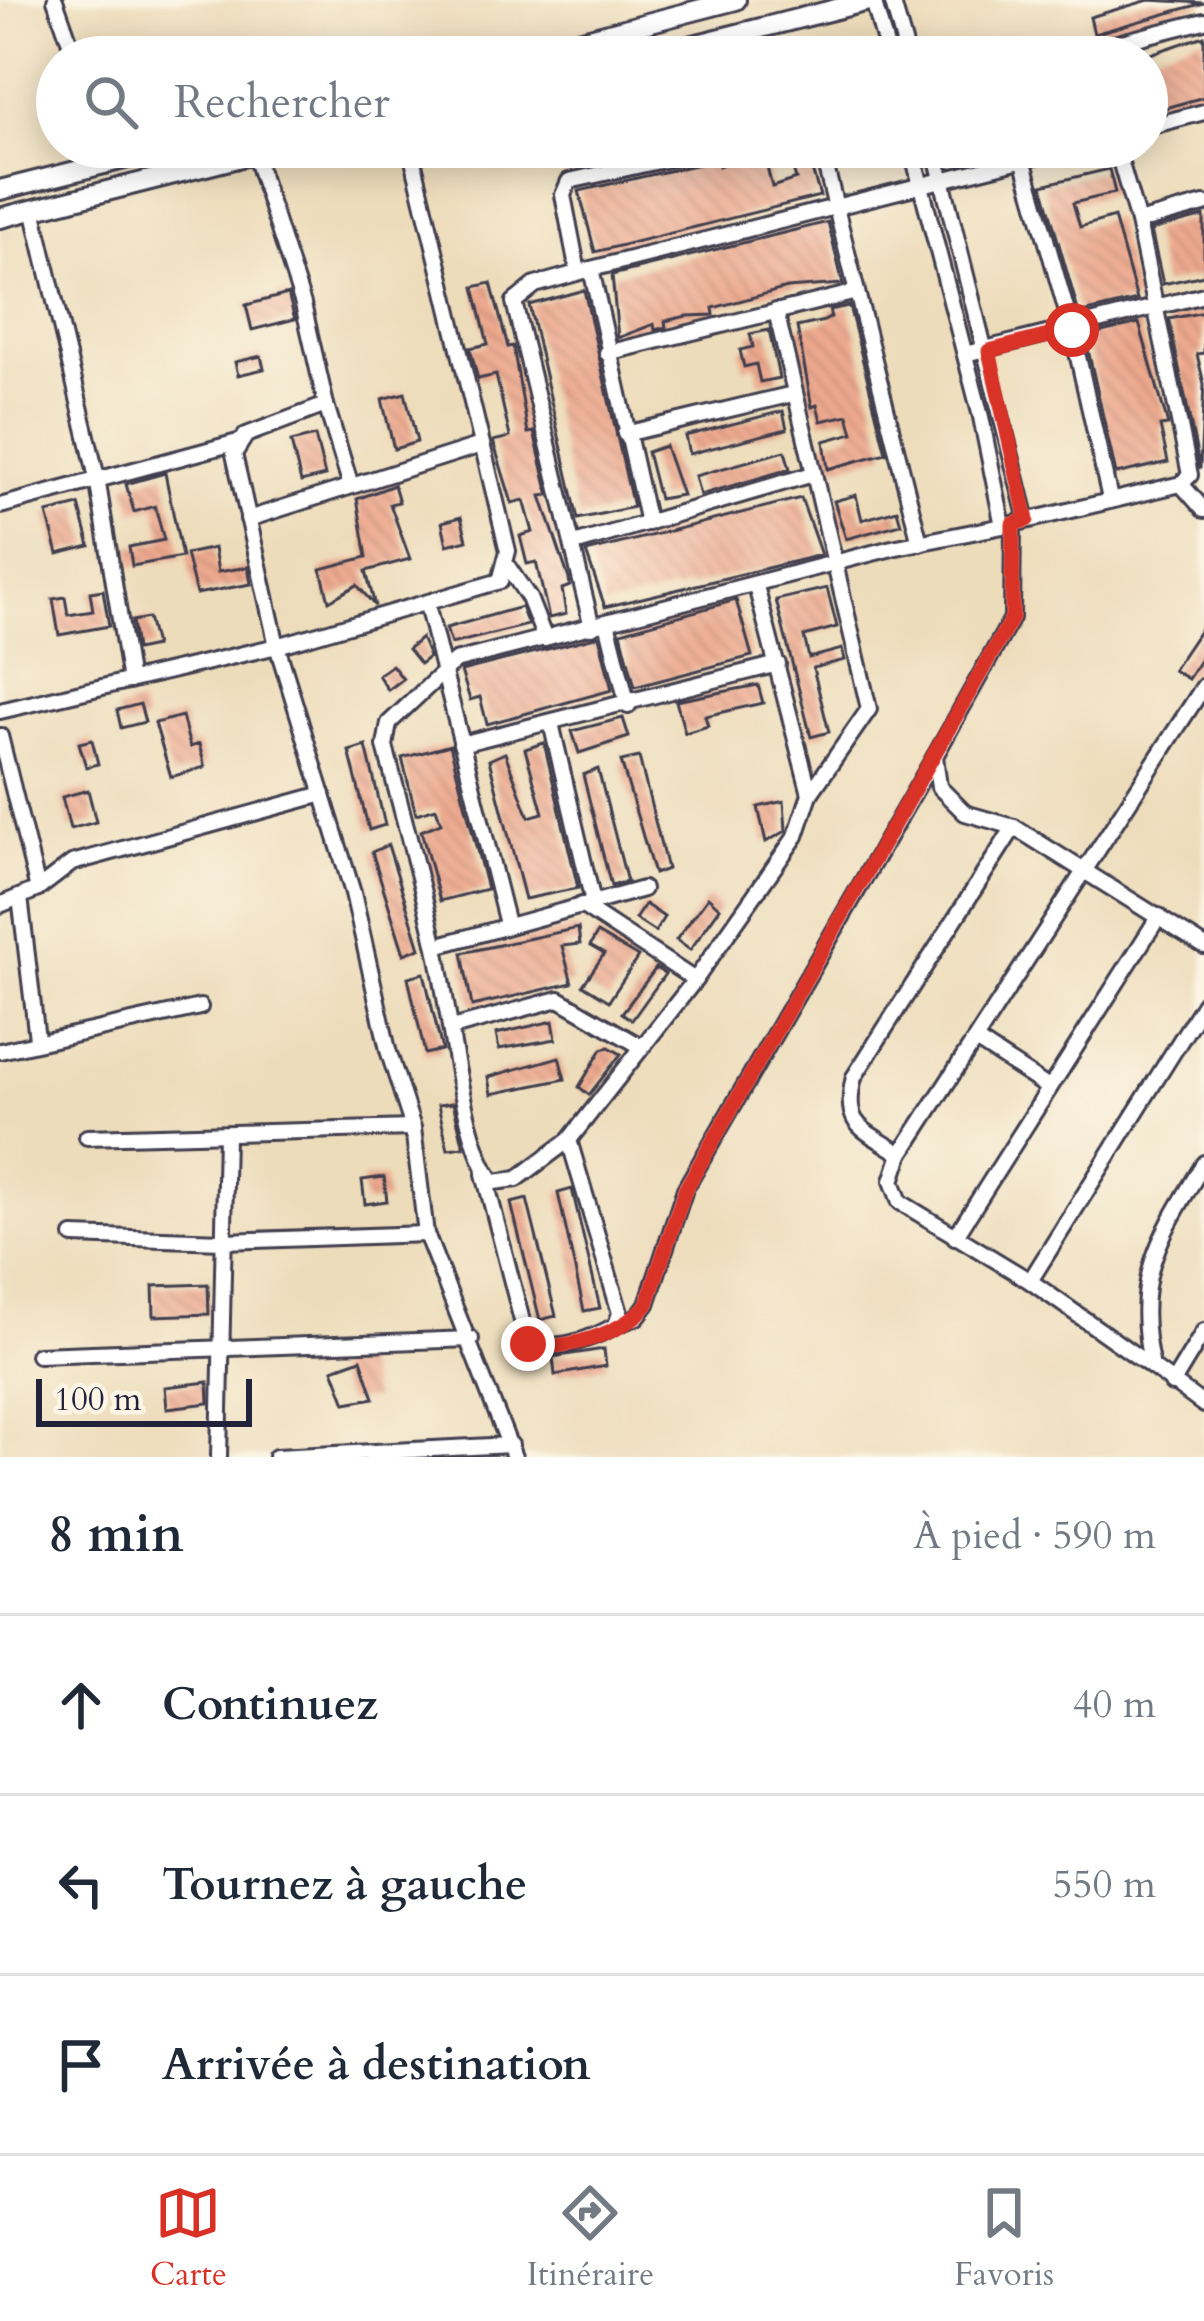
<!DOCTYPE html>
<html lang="fr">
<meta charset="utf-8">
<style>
:root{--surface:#fff;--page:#f2f2f3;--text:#1f2937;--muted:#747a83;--line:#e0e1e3;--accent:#d93025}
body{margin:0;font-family:Cardo,serif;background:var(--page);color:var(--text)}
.scale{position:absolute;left:36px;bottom:30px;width:216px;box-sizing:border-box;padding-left:12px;border:6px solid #22223b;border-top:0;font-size:33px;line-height:42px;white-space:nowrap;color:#22223b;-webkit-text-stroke:9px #fcf5e5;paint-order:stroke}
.stop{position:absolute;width:36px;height:36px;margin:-27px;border:9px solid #d93025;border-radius:50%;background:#fff}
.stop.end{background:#d93025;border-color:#fff;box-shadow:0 3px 12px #0008}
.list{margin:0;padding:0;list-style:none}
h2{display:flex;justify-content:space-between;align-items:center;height:156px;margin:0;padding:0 48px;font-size:51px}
h2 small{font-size:39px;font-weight:400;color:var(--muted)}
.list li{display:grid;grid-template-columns:78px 1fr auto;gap:36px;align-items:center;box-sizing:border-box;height:180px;padding:0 48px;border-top:3px solid var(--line)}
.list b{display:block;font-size:45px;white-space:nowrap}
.list em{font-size:39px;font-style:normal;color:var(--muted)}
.icon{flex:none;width:66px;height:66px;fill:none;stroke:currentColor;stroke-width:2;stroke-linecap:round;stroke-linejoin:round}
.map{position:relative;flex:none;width:1204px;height:1457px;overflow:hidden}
.search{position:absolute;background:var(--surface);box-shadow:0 6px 30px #0003;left:36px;right:36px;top:36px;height:132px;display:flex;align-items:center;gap:30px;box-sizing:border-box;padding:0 42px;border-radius:66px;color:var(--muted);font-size:45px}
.sheet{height:696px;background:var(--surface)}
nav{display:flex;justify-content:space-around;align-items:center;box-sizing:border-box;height:168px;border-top:3px solid var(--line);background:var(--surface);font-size:33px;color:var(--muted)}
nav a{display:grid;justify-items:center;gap:6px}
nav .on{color:var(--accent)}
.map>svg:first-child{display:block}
.building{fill:url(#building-back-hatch)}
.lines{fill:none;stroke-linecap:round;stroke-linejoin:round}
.minor-casing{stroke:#403e4e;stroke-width:20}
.major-casing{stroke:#403e4e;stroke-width:24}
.minor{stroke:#fff;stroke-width:14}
.major{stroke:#fff;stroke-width:18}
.route{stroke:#d93025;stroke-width:15}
</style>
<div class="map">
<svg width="1204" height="1457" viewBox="0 0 1204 1457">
<defs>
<pattern id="building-back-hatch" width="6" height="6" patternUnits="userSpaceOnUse" patternTransform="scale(3)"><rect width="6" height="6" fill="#eda98e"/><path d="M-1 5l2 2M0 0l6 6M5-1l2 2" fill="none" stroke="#cb917b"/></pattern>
</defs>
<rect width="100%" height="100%" fill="#fcf5e5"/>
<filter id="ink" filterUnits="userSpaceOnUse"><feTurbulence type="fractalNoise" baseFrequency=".00833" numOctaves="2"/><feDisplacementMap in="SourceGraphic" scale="24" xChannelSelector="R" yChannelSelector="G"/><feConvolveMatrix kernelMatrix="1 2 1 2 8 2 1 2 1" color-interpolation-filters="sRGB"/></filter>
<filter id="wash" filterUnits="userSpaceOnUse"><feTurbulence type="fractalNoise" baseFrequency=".004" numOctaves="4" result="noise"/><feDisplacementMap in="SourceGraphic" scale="48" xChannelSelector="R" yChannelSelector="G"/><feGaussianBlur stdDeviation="2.7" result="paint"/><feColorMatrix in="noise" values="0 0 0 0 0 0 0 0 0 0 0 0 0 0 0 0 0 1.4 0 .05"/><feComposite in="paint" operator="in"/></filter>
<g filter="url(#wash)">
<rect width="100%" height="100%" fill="#eddcba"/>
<g id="blocks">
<!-- building -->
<g class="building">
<path d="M1149,0L1204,3L1094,34L1090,17Z"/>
<path d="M1204,36V97L1147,113V55Z"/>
<path d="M586,147H631L632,151L590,162Z"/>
<path d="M762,147L772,187L796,179L786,147H805L820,196L595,252L579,191L717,160L719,166Z"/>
<path d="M1109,169L1115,193L1073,203L1080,227L1114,217L1137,300L1079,314L1042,185Z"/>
<path d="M1204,216V275L1163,284L1151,230Z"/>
<path d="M828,222L843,284L787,288L713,308L714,315L687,316L665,321L666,327L655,330L654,324L618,338L612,275Z"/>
<path d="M491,283L508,347L513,346L528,433L534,432L549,495L541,496L569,579L570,586L562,589L566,614L549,618L536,562L527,564L520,536L533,532L524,500L512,503L493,441L510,437L496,375L478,379L470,348L488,344L474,287Z"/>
<path d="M584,290L633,507L578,519L529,305Z"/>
<path d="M288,294L295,319L252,330L246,305Z"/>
<path d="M849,306L886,453L828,469L824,441L853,433L848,415L821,421L817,405L812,407L797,327L824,321L831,317L829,310Z"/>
<path d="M1204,312V353L1197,354L1204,384L1200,469L1169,319Z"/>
<path d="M1139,323L1168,425L1160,426L1168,462L1116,474L1085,336Z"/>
<path d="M769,330L779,378L760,382L756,364L744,367L740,350L753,347L750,334Z"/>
<path d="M261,356L264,369L238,375L235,362Z"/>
<path d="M405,393L417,442L394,449L382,399Z"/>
<path d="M783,411L787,429L689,454L685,436Z"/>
<path d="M315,436L325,476L301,482L291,442Z"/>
<path d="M665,446L682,495L659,499L647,452Z"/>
<path d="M785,451L790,469L700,495L695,476Z"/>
<path d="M165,473L182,557L132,566L129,547L164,540L155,506L134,512L126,484Z"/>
<path d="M394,485L399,502L390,504L410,559L366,571L375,606L357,585L329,601L321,569L367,557L357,499Z"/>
<path d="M856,495L862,520L897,510L901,524L846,539L834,501Z"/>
<path d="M801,498L821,555L605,607L586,552Z"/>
<path d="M79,505L90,546L58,554L47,513Z"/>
<path d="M461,517L467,540L447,545L442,522Z"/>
<path d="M214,548L218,572L248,567L251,584L196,594L186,554Z"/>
<path d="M827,588L837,627L804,636L809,658L842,649L845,660L813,668L829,732L811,737L776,600Z"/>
<path d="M103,590L109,626L59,635L53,599L65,597L68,615L93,611L90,592Z"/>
<path d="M736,600L752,656L635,687L621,632Z"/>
<path d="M521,607L528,625L451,644L446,628Z"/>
<path d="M148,618L155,646L136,650L132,621Z"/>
<path d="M1204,624V654L1188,679L1173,670Z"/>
<path d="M599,636L612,690L487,724L480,697L470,700L461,671Z"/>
<path d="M421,638L429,657L420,664L408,649Z"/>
<path d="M392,665L403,679L388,690L378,675Z"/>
<path d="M758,685L763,703L705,716L708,726L685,733L676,701Z"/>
<path d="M140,704L145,722L121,728L117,710Z"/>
<path d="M182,716L190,747L199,744L205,767L171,777L155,723Z"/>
<path d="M623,718L629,737L579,753L572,731Z"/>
<path d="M92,740L98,764L86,767L79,743Z"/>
<path d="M544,743L578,888L525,899L489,760L505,753L529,817L543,813L525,749Z"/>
<path d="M450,745L487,889L440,901L421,831L441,823L436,808L416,814L402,758Z"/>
<path d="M366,746L385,825L369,830L349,751Z"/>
<path d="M639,757L667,869L654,874L621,761Z"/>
<path d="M598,769L627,882L611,886L583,775Z"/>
<path d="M88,790L96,822L70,829L62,797Z"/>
<path d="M784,801L786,831L766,842L758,807Z"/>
<path d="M388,845L420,948L404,954L372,852Z"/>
<path d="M708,897L720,908L690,950L676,940Z"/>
<path d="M645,904L664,917L655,932L635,919Z"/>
<path d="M578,928L580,944L562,946L572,983L472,1006L462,953Z"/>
<path d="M597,933L638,957L609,1001L583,985L604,954L590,946Z"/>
<path d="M656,968L665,974L632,1020L622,1013Z"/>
<path d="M424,973L442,1050L425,1054L408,977Z"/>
<path d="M553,1021L556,1039L499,1049L496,1034Z"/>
<path d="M609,1047L621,1054L589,1095L579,1087L602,1049Z"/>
<path d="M559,1057L565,1079L491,1094L488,1077Z"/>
<path d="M453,1103L464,1147L448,1149L438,1105Z"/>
<path d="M384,1177L387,1201L365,1204L362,1180Z"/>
<path d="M572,1189L600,1308L584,1311L558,1193Z"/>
<path d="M527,1199L556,1316L540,1320L511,1203Z"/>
<path d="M208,1284L209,1314L154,1316L153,1286Z"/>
<path d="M604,1349L606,1366L555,1375L553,1357Z"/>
<path d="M361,1359L374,1398L346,1403L333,1369Z"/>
<path d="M208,1382L209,1403L167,1408L165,1387Z"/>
</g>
</g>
</g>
<g filter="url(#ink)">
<use href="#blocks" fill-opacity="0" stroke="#403e4e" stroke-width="3"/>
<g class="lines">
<defs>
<g id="minor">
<path d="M55,0L75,57"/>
<path d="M873,0L889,57"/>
<path d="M892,0L908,57"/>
<path d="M1088,57L1086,51L1204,21"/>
<path d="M1147,127L1204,112"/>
<path d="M821,147L857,292"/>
<path d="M911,147L981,417L1003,526"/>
<path d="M934,147L1027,520"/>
<path d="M1116,147L1138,222L1190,475L1181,484L1013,524L1012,618L935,756L939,787L965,813L1014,827L1204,946"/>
<path d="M254,153L303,304L326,405L246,435L234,454L277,646L353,893L388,1050L413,1128L426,1234L514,1457"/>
<path d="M1023,159L1072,330L1110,499"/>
<path d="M33,209L97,478L130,681"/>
<path d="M1138,222L1204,204"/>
<path d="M591,269L648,523"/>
<path d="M578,272L563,195L569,181L722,147"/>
<path d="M776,311L869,709L810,794"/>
<path d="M607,353L857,292L920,543"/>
<path d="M965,354L1204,295"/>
<path d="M326,405L351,486"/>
<path d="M625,434L793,394"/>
<path d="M1181,484L1204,510"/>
<path d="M0,506L238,442"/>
<path d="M248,519L481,445"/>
<path d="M574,544L813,474"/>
<path d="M508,567L529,598L545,639"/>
<path d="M756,586L810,794L796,836L695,980L569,1140L517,1179L494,1182C462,1147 448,997 435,943C420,877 402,812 385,746L389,723L455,661L892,548L1013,524"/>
<path d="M427,605L507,924"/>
<path d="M607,622L628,706"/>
<path d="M592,627L514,302L535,285L591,269L1072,147"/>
<path d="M0,711L277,646L500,581L508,551L410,147"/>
<path d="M551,723L593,902"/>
<path d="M0,736L38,889"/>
<path d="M461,744L778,664"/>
<path d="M20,897L37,1039"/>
<path d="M0,905L38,889L72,863L323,794"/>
<path d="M581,905L695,980"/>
<path d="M436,946L643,889"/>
<path d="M452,1028L559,999L642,1047"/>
<path d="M977,1041L1049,1088"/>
<path d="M0,1051L200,1007"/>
<path d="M87,1137L413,1128"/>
<path d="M901,1154C862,1128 842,1127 854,1077L1014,827"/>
<path d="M1204,1163C1160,1237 1131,1277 1152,1367L1204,1405"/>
<path d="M484,1174L528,1344C556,1351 591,1340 616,1325L620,1313L569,1140"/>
<path d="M73,1236L223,1241L426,1234"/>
<path d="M955,1237L1159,916"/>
<path d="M1030,1281L1204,1003"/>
<path d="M616,1325L637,1317L647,1304L685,1189L935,756"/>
<path d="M38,1355L471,1339"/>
<path d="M1152,1367L1030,1281L900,1202L892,1181L901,1154L1204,686"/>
<path d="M1172,1384L1204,1331"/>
<path d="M219,1457L226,1135"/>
<path d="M276,1457L511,1445"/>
</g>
<g id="major">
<path d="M516,57L736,0"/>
<path d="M646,57L872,0"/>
<path d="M0,190L172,147"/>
<path d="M0,218L281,147"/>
</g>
</defs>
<!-- minor casing -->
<use href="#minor" class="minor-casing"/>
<!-- major casing -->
<use href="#major" class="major-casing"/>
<!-- minor -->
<use href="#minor" class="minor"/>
<!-- major -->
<use href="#major" class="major"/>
</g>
</g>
<g class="lines" filter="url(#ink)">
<!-- route -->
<path class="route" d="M528,1344C562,1353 626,1333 647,1304L685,1190L1012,618L1013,524L1027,520L989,351L1072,330"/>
</g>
</svg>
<div class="scale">100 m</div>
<div class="stop" style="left:1072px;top:330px"></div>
<div class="stop end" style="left:528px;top:1344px"></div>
<div class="search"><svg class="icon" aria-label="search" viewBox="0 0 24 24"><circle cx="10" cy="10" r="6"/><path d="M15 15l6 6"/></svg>Rechercher</div>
</div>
<section class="sheet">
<h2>8 min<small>À pied · 590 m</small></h2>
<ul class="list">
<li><svg class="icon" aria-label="ahead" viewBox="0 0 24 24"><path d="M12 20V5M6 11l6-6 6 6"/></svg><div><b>Continuez</b></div><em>40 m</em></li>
<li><svg class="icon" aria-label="left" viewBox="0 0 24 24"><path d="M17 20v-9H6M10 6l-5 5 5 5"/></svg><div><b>Tournez à gauche</b></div><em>550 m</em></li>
<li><svg class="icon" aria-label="arrive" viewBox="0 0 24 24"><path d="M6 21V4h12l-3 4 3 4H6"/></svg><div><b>Arrivée à destination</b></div></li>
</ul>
</section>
<nav>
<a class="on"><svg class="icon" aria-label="map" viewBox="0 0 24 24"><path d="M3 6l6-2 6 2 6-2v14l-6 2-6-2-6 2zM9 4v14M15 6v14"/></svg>Carte</a>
<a><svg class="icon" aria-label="directions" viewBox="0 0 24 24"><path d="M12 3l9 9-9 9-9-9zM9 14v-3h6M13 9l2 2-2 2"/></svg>Itinéraire</a>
<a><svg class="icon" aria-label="saved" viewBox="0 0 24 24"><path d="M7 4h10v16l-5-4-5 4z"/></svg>Favoris</a>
</nav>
